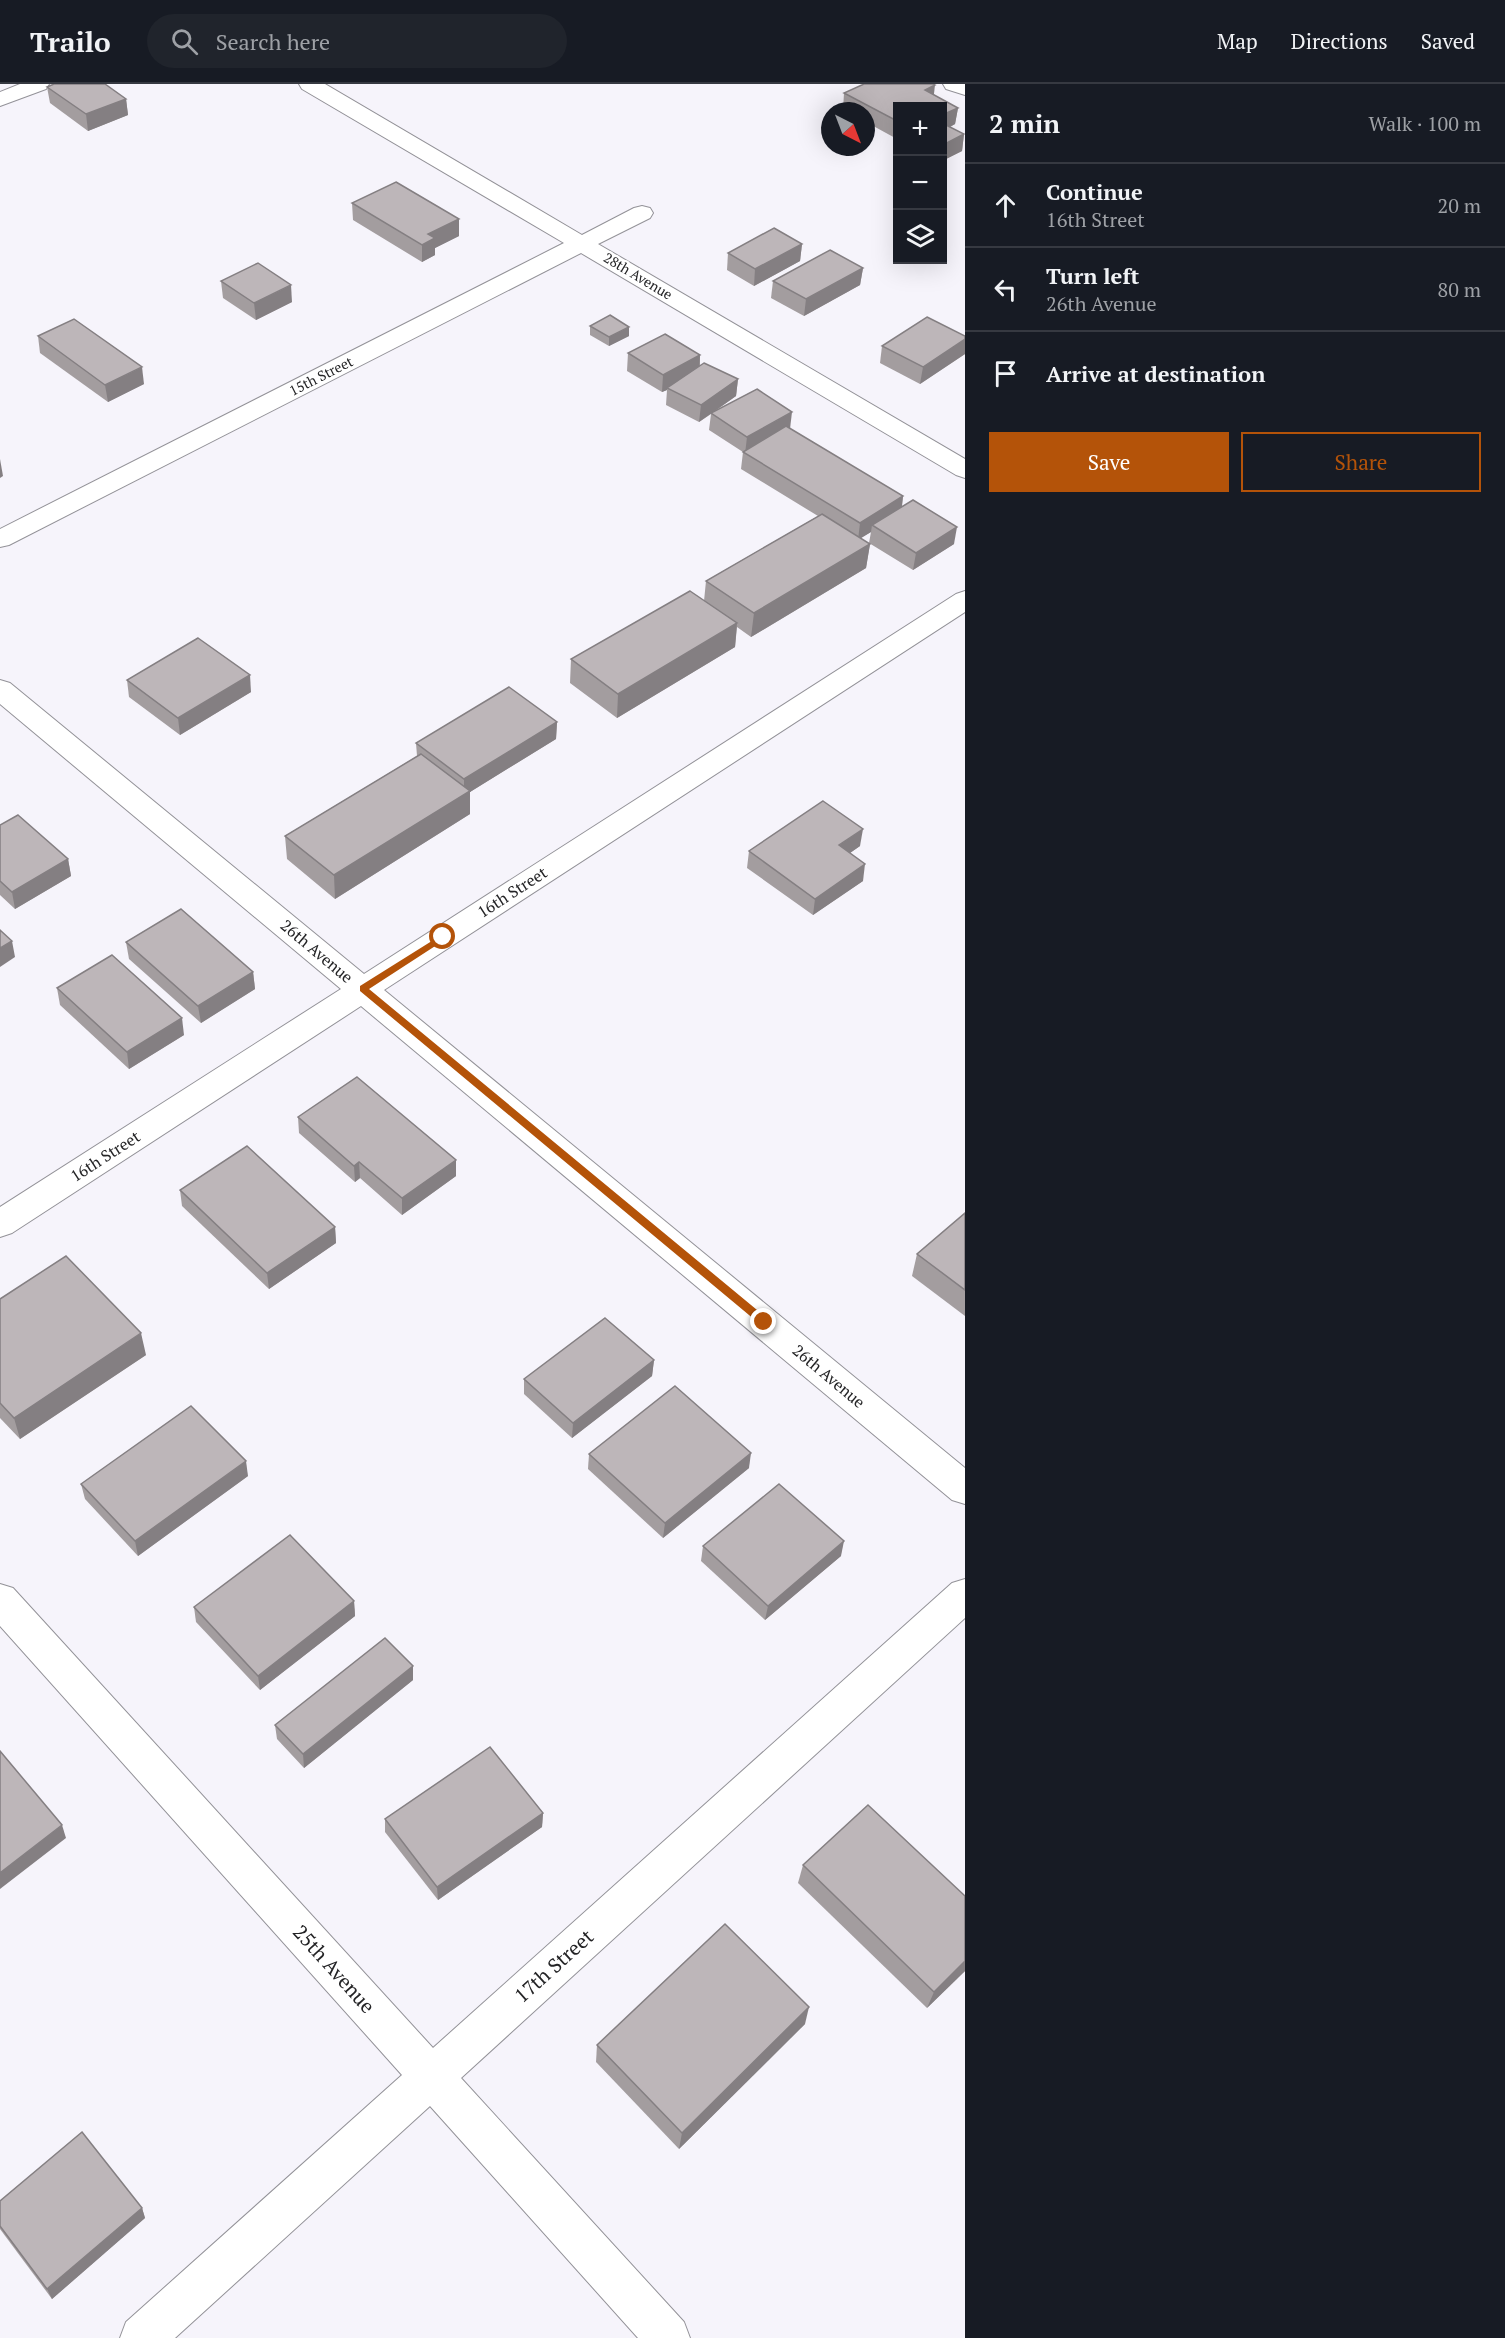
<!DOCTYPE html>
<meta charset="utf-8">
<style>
:root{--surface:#171b24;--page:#20242c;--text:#f1f3f6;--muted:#9ea1a6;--line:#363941;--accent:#b45309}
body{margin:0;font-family:"PT Serif",serif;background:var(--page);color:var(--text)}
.controls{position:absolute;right:18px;top:18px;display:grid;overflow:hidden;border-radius:0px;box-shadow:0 6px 24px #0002}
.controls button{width:54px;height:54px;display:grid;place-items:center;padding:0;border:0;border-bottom:2px solid var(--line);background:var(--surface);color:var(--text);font:30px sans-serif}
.compass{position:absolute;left:821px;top:18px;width:54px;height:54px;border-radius:50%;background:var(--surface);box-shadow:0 6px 24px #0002;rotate:138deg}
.stop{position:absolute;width:18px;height:18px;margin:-14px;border:4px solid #b45309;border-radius:50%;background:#fff}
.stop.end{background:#b45309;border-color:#fff;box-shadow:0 2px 6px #0008}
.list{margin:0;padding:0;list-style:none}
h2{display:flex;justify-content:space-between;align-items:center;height:78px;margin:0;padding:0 24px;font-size:26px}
h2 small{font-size:20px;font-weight:400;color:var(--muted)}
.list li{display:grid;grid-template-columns:39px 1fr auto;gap:18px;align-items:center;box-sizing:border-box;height:84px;padding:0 24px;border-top:2px solid var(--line)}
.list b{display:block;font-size:22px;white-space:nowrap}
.list p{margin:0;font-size:20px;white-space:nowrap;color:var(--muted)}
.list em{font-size:20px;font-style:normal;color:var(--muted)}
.actions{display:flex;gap:12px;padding:18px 24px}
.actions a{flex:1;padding:14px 0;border:2px solid var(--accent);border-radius:0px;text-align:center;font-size:21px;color:var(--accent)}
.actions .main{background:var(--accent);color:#fff}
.icon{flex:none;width:33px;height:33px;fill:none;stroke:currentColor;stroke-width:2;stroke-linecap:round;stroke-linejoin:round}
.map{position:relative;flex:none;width:965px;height:2254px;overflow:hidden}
header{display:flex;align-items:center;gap:36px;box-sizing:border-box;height:84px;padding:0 30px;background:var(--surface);border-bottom:2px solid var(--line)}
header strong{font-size:28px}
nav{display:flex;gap:33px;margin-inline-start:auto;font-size:21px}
.search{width:420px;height:54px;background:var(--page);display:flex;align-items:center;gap:15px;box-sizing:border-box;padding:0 21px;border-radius:33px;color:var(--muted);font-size:22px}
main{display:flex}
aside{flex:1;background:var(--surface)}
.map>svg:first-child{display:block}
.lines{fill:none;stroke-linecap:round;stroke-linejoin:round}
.minor-casing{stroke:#939298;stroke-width:2}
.minor{fill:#fff;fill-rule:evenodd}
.wall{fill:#a39d9f}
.shaded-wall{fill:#847f82}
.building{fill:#bdb6b9;stroke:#847f82;stroke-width:1.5}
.route{fill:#b45309}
.labels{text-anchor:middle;stroke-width:4.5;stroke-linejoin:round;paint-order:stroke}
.far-street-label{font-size:14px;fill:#242426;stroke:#fff}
.street-label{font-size:16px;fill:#242426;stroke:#fff}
.near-street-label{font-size:20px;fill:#242426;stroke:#fff}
</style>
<header>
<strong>Trailo</strong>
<div class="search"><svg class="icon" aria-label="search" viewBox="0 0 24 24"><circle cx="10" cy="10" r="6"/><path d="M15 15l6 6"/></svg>Search here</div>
<nav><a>Map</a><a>Directions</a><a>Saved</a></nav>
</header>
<main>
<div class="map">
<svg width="965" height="2254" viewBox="0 0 965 2254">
<rect width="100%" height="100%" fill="#f6f4fb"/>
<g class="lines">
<defs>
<g id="minor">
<path d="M20,0H49L46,5L0,22V8Z"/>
<path d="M299,0H325L582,151L634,124L642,122L650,124L653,129L650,134L598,160L965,375V394L956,391L581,169L9,461L0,463V445L564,159L302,5Z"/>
<path d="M943,0H965V11L946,5Z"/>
<path d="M965,507V528L384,906L965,1384V1420L952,1416L361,922L12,1149L0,1153V1123L341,905L0,620V596L10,599L364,890L956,510Z"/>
<path d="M965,1495V1534L461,1994L684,2238L690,2254H638L430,2022L175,2254H120L126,2238L402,1991L0,1542V1500L13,1504L433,1964L952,1499Z"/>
</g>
</defs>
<!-- minor casing -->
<use href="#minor" class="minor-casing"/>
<!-- minor -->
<use href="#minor" class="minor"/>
</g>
<!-- wall -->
<g class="wall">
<path d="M47,3L126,15L128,31L88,47L50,19Z"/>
<path d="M844,9L933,11L958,24L955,40L950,43L964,50L962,67L942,77V22H897V55L866,38V27H844L843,26Z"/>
<path d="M352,119L459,135V152L435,164V171L422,178L353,136Z"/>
<path d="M802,160L800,177L754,202L727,186L728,169Z"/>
<path d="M863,184L860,201L804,232L771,214L773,197Z"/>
<path d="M221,197L292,218L256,236L223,214Z"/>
<path d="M590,242L629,252L609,262L590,251Z"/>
<path d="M38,252L144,300L108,318L40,269Z"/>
<path d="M882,262L965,270L920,300L880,279Z"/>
<path d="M628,269L700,271V282L738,295L736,312L718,325L790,345L903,412L902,423L954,460L913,486L869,459L871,448L860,454L870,460L866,484L751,553L737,543L735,563L617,634L570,599L571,575L704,517L706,497L818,432L741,385L743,368L709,346L711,330L699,338L666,321L667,306L662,308L627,287Z"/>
<path d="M127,596L251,608L180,651L129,613Z"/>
<path d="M557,638L556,655L470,708V730L335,815L287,775L285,752L417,672L416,659Z"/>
<path d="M0,741L68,775L71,792L15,825L0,811Z"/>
<path d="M860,762L850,769L863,797L813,831L747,784L749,767Z"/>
<path d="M126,858L253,888L255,905L201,939L129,875Z"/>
<path d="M57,904L184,951L129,985L60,921Z"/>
<path d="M298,1033L456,1092L402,1131L360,1094L355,1098L299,1049Z"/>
<path d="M180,1106L335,1143L336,1159L269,1205L182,1122Z"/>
<path d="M965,1129V1232L912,1192L917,1170Z"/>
<path d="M0,1215L146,1271L20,1355L0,1334Z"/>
<path d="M654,1276L652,1292L572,1354L524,1310V1295Z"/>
<path d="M589,1370L749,1384L663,1454L588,1385Z"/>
<path d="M248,1392L138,1472L85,1415L81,1400Z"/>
<path d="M703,1462L841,1472L765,1536L701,1477Z"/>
<path d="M354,1517L355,1532L260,1606L196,1538L194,1523Z"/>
<path d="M413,1582V1596L304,1684L277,1655L275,1641Z"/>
<path d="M543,1729L542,1743L438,1816L385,1748V1735Z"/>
<path d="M803,1781L965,1812V1887L927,1924L798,1799Z"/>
<path d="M805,1940L679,2065L596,1978L597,1961Z"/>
<path d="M0,2117L142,2124L145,2134L52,2215L0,2145Z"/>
</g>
<!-- shaded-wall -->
<g class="shaded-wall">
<path d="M935,1L933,18L925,6Z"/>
<path d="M126,15L128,31L88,47L86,30Z"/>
<path d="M958,24L955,40L942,47V31Z"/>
<path d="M964,50L962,67L942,77L943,61Z"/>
<path d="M459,135V152L435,164V171L422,178V161L428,150Z"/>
<path d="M802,160L800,177L754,202L755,185Z"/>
<path d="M863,184L860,201L804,232L806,215Z"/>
<path d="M291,201L292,218L256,236L254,219Z"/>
<path d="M629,243V252L609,262V253Z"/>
<path d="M965,255V270L920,300L923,283Z"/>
<path d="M700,271L699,288L667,304V306L662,308L663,291Z"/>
<path d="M142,283L144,300L108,318L105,301Z"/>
<path d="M738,295L736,312L699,338L701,321Z"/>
<path d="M792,328L790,345L745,370L747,353Z"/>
<path d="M0,375L3,392L0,394Z"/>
<path d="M903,412L901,429L872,441L871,448L858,456L860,439Z"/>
<path d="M957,443L954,460L913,486L916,469Z"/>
<path d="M870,460L866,484L751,553L754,529Z"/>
<path d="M737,539L735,563L617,634L618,610Z"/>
<path d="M250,591L251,608L180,651L178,634Z"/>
<path d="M557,638L556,655L470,708V730L335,815L334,791L464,710V695Z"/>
<path d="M863,745L860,762L837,778L839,761Z"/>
<path d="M68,775L71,792L15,825L12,808Z"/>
<path d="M865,780L863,797L813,831L815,815Z"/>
<path d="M12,857L15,873L0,883V864Z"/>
<path d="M253,888L255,905L201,939L198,922Z"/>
<path d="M182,934L184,951L129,985L127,968Z"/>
<path d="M456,1076V1092L402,1131V1114Z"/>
<path d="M359,1078L360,1094L355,1098L354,1082Z"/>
<path d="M335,1143L336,1159L269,1205L267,1189Z"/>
<path d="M141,1249L146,1271L20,1355L14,1334Z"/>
<path d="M654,1276L652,1292L572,1354L573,1339Z"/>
<path d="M751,1369L749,1384L663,1454L665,1439Z"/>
<path d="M246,1377L248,1392L138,1472L135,1457Z"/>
<path d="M844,1457L841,1472L765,1536L768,1522Z"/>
<path d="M354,1517L355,1532L260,1606L258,1592Z"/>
<path d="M413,1582V1596L304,1684L303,1670Z"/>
<path d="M543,1729L542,1743L438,1816L437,1803Z"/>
<path d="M62,1741L66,1754L0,1805V1789Z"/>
<path d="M965,1877V1887L927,1924L934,1908Z"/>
<path d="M809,1923L805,1940L679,2065L682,2049Z"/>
<path d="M142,2124L145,2134L52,2215L47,2205Z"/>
</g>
<!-- building -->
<g class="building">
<path d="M54,0H105L126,15L86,30L47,3Z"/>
<path d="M864,0H933L935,1L925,6L958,24L942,31V22H897V37L844,9Z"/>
<path d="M942,39L964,50L943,61Z"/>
<path d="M396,98L459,135L428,150L435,154L422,161L352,119Z"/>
<path d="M774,144L802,160L755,185L728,169Z"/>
<path d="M830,166L863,184L806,215L773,197Z"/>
<path d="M258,179L291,201L254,219L221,197Z"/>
<path d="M610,231L629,243L609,253L590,242Z"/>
<path d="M927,233L965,252V255L923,283L882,262Z"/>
<path d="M74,235L142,283L105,301L38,252Z"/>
<path d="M665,250L700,271L663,291L628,269Z"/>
<path d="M704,279L738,295L701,321L667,304Z"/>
<path d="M757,305L792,328L747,353L711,329Z"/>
<path d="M786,342L903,412L860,439L743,368Z"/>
<path d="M913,416L957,443L916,469L872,441Z"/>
<path d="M822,430L870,460L754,529L706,497Z"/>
<path d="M690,507L737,539L618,610L571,575Z"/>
<path d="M198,554L250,591L178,634L127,596Z"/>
<path d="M509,603L557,638L464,695L416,659Z"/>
<path d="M421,670L470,707L334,791L285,752Z"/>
<path d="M823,717L863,745L839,761L865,780L815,815L749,767Z"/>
<path d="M18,731L68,775L12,808L0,797V741Z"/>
<path d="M181,825L253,888L198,922L126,858Z"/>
<path d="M0,846L12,857L0,864Z"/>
<path d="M112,871L182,934L127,968L57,904Z"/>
<path d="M357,993L456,1076L402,1114L359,1078L354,1082L298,1033Z"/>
<path d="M247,1062L335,1143L267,1189L180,1106Z"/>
<path d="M965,1129V1206L917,1170Z"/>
<path d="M66,1172L141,1249L14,1334L0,1319V1215Z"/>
<path d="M605,1234L654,1276L573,1339L524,1295Z"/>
<path d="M675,1302L751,1369L665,1439L589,1370Z"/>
<path d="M191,1322L246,1377L135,1457L81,1400Z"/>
<path d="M779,1400L844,1457L768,1522L703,1462Z"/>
<path d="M290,1451L354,1517L258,1592L194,1523Z"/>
<path d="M385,1554L413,1582L303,1670L275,1641Z"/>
<path d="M490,1663L543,1729L437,1803L385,1735Z"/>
<path d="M0,1667L62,1741L0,1789Z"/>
<path d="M868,1721L965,1812V1877L934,1908L803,1781Z"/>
<path d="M725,1840L809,1923L682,2049L597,1961Z"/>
<path d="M82,2048L142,2124L47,2205L0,2142V2117Z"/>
</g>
<!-- route -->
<path class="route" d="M443,850L448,853L446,855L369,905L768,1235V1241H761L360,907V902Z"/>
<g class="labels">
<!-- far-street labels -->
<g class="far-street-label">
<text transform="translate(638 192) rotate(31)" y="5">28th Avenue</text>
<text transform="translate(321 292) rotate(-27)" y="5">15th Street</text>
</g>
<!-- street labels -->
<g class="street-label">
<text transform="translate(512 808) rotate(-33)" y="6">16th Street</text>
<text transform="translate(317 867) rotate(40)" y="6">26th Avenue</text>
<text transform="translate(105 1072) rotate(-33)" y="6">16th Street</text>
<text transform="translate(829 1292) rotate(40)" y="6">26th Avenue</text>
</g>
<!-- near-street labels -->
<g class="near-street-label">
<text transform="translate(554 1882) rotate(-42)" y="7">17th Street</text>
<text transform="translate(334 1885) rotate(48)" y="7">25th Avenue</text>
</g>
</g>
</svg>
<div class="controls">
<button>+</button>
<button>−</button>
<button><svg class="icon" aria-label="layers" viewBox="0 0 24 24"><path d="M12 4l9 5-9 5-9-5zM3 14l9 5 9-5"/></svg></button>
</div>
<svg class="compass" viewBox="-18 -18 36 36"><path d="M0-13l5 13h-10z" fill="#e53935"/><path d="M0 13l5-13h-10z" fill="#9ea1a6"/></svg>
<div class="stop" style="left:443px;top:853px"></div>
<div class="stop end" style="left:764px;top:1238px"></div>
</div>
<aside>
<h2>2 min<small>Walk · 100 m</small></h2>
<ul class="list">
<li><svg class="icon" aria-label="ahead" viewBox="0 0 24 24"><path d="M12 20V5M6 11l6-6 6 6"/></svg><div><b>Continue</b><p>16th Street</p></div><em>20 m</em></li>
<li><svg class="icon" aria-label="left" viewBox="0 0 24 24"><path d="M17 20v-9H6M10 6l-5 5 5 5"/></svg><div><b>Turn left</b><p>26th Avenue</p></div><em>80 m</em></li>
<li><svg class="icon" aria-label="arrive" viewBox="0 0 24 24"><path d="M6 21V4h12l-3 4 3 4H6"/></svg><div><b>Arrive at destination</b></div></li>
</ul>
<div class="actions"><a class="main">Save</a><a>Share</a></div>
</aside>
</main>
